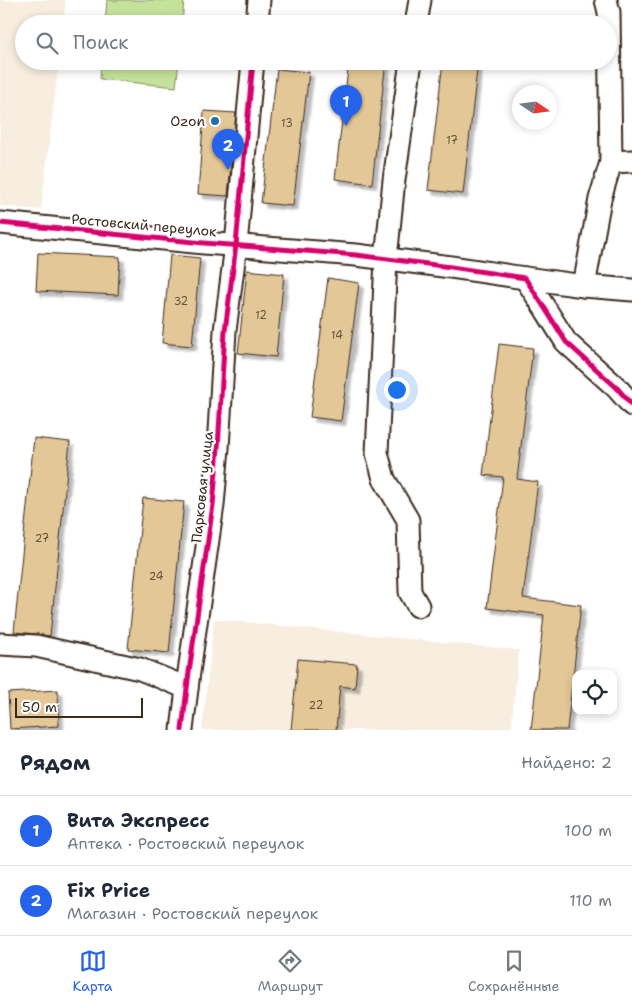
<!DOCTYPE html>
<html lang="ru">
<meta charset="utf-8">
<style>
:root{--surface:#fff;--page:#f6f6f7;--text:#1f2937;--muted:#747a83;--line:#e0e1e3;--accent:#2563eb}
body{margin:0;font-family:"Shantell Sans",sans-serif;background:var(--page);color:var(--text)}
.controls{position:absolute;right:15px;bottom:15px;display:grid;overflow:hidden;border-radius:10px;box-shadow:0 2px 8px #0003}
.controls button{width:45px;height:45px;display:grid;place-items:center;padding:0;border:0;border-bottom:1px solid var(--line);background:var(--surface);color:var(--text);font:25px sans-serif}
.compass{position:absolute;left:512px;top:85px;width:45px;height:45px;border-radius:50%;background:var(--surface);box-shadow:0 2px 8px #0003;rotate:103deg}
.scale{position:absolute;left:15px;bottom:12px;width:128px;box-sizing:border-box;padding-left:5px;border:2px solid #3b2a1e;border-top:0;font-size:14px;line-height:18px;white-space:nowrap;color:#3b2a1e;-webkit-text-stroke:4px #fff;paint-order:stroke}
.you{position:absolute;left:396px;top:389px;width:18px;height:18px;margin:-12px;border:4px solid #fff;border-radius:50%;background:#1a73e8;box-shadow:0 0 0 8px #1a73e833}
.badge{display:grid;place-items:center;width:32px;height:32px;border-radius:50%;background:var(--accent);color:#fff;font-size:16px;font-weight:700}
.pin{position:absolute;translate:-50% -41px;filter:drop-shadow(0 1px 2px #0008)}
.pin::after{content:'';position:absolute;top:26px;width:18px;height:15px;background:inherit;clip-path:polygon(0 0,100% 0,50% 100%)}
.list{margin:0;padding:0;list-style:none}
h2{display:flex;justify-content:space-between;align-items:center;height:65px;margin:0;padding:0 20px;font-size:21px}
h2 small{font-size:16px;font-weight:400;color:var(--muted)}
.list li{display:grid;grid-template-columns:32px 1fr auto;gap:15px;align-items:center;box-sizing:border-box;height:70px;padding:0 20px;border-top:1px solid var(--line)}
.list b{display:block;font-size:19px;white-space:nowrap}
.list p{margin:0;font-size:16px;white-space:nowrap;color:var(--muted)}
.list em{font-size:16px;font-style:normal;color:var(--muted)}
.icon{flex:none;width:28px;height:28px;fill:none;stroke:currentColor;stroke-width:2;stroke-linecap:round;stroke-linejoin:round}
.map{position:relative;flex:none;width:632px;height:730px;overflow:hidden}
.search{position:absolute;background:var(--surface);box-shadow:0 2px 8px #0003;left:15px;right:15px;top:15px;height:55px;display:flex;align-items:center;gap:12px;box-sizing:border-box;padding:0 18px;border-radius:28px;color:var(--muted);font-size:19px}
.sheet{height:205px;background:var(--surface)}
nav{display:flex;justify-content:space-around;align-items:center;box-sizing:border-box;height:70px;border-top:1px solid var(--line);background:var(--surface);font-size:14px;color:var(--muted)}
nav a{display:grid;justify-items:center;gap:2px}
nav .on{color:var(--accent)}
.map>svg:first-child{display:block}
.built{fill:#f7eee0}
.grass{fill:#c4e29a;stroke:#80865c}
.building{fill:#e3c797;stroke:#3b2a1e;filter:url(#shadow)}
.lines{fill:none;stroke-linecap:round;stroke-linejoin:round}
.minor-casing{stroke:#3b2a1e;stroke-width:25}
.minor{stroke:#fff;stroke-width:21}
.cycleway-casing{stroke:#fff;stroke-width:8}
.cycleway{stroke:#d6006c;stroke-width:5}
.poi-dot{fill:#1f6fb2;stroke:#fff;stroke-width:2}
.labels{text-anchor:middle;stroke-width:4.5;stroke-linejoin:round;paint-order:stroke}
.number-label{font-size:11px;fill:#65513c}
.poi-label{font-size:14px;fill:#3b2a1e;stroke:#fff;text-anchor:end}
.street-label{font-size:14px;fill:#3b2a1e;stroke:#fff}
</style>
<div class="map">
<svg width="632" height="730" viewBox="0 0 632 730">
<defs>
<filter id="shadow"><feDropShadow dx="4.5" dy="4.5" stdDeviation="1" flood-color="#0004"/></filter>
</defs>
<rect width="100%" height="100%" fill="#fff"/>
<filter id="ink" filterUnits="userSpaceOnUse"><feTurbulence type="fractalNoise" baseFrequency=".02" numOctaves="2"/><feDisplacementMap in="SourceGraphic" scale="10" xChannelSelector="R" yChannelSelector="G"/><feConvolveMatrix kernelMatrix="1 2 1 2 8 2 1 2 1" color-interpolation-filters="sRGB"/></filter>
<g filter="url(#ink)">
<!-- built -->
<g class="built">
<path d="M0,0H66L63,24H24V61H59L41,210L0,206Z"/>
<path d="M214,619L519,650L511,730H202Z"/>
</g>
<!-- grass -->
<g class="grass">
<path d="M107,0H184L182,24H105Z"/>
<path d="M101,61H179L176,87L100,79Z"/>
</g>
<!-- building -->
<g class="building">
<path d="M349,61H386L372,184L335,179Z"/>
<path d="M443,61H478L463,194L428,190Z"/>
<path d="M277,69L309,72L293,206L261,203Z"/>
<path d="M204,111L236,113L228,196L198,194Z"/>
<path d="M38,253L120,257L118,295L36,291Z"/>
<path d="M170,255L200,258L192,346L162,343Z"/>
<path d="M247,270L284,274L276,357L238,353Z"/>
<path d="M328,278L359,283L341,421L310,417Z"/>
<path d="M499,344L533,348L517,479L538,482L523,598L581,605L567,730H531L544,615L487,608L503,477L483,475Z"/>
<path d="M34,438L70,442L50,636L37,634L14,632Z"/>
<path d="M143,498L184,502L169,653L128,649Z"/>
<path d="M298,659L357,664L355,688L340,686L336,730H291Z"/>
<path d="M58,690L59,726L10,729L8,693Z"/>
</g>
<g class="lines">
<defs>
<g id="minor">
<path d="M606,0L609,12L611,162"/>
<path d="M257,24L259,0"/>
<path d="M416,24L420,0"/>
<path d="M411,61L394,180L386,259L377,453L384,479L408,520L410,592L418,606"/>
<path d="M0,223L204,243L356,255L451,267L525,278L584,286L632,290"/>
<path d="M525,278L546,310L566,342L617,388L632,405"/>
<path d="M584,286L600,199L611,162L632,161"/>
<path d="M0,644L36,646L140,669L187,688"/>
<path d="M182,730L189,672L213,505L218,448L225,331L236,245L253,61"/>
</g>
</defs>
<!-- minor casing -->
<use href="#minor" class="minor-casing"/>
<!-- minor -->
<use href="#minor" class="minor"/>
<defs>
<g id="cycleway">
<path d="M0,223L204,243L356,255L451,267L525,278L546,310L566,342L617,388L632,405"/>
<path d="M182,730L189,672L213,505L218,448L225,331L236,245L253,61"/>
</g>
</defs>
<!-- cycleway casing -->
<use href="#cycleway" class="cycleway-casing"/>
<!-- cycleway -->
<use href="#cycleway" class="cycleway"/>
</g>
</g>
<!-- markers -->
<circle class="poi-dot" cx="215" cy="121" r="5"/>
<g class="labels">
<!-- number labels -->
<g class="number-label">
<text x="287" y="127">13</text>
<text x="452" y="144">17</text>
<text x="181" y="305">32</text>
<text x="261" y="319">12</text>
<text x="337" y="339">14</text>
<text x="42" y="542">27</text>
<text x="156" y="580">24</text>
<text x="316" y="709">22</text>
</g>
<!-- poi labels -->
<g class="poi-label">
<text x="205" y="126">Ozon</text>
</g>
<!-- street labels -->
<g class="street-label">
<text transform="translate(144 225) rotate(5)" y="5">Ростовский переулок</text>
<text transform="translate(202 487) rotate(-84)" y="5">Парковая улица</text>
</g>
</g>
</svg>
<div class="controls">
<button><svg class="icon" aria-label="locate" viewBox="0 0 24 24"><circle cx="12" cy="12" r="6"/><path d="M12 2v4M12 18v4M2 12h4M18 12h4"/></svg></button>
</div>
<svg class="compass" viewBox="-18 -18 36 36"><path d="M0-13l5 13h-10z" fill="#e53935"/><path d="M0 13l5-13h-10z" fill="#747a83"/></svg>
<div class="scale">50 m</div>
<div class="you"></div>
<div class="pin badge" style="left:346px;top:126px">1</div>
<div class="pin badge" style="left:228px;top:170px">2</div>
<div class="search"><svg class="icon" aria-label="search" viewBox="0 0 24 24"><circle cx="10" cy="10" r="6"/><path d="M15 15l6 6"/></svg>Поиск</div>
</div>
<section class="sheet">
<h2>Рядом<small>Найдено: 2</small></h2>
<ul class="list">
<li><span class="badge">1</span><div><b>Вита Экспресс</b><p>Аптека · Ростовский переулок</p></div><em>100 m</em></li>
<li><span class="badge">2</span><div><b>Fix Price</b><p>Магазин · Ростовский переулок</p></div><em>110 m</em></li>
</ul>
</section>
<nav>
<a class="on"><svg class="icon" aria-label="map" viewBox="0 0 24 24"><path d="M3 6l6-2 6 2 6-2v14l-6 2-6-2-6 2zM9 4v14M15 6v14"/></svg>Карта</a>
<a><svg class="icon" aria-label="directions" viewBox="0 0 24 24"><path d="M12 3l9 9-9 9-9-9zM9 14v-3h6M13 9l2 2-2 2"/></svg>Маршрут</a>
<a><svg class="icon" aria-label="saved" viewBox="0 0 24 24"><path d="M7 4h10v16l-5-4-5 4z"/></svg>Сохранённые</a>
</nav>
